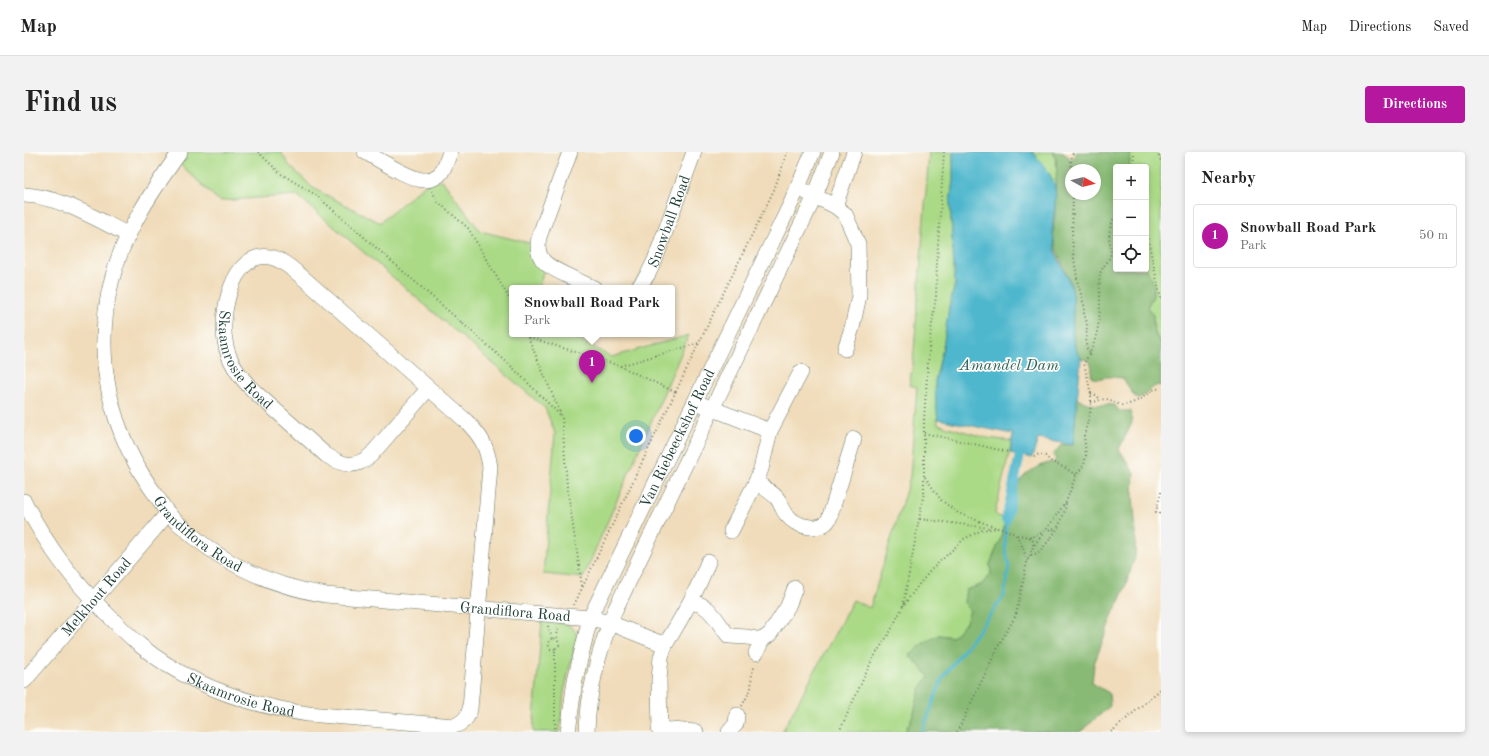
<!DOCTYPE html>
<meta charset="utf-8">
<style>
:root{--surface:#fff;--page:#f2f2f2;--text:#222;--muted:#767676;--line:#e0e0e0;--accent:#b5179e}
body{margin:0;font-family:"Old Standard TT",serif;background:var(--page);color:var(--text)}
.controls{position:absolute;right:12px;top:12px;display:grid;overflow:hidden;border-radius:4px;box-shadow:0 2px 6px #0003}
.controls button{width:36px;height:36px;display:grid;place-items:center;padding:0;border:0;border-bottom:1px solid var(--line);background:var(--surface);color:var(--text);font:20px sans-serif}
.compass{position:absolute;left:1041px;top:12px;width:36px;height:36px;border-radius:50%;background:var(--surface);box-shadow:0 2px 6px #0003;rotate:98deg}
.you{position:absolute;left:612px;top:284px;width:14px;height:14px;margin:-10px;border:3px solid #fff;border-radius:50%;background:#1a73e8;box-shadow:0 0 0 6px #1a73e833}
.badge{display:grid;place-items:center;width:26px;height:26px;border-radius:50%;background:var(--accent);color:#fff;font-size:13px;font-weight:700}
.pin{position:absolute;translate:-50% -33px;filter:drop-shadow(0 1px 2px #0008)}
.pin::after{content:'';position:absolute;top:21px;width:14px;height:12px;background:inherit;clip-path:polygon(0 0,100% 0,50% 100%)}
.popup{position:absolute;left:485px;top:133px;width:166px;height:52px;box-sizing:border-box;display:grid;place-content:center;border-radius:4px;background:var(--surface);filter:drop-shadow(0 1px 3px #0005);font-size:13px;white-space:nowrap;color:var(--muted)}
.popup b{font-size:15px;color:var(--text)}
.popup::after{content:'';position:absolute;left:50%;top:100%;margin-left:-8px;border:8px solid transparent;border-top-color:var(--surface)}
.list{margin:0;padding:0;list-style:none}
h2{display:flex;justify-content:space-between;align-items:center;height:52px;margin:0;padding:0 16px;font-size:17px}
h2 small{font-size:13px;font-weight:400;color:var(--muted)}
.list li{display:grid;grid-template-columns:26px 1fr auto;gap:12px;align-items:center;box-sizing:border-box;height:64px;margin:0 8px 8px;padding:0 8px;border:1px solid var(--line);border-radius:4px}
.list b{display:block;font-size:15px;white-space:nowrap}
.list p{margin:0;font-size:13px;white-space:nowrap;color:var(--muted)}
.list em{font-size:13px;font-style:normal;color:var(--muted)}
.icon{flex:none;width:22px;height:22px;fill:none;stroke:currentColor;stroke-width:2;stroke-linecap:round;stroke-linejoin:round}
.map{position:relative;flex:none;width:1137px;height:580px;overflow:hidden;border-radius:4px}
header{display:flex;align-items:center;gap:24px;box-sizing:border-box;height:56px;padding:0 20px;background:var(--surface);border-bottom:1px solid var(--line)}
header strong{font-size:19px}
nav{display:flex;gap:22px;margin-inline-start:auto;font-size:14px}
.intro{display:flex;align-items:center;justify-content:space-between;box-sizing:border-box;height:96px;padding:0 24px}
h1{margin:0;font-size:28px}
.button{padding:10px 18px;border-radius:4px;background:var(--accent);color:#fff;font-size:14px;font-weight:700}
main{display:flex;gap:24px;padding:0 24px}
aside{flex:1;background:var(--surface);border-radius:4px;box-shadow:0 2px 6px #0003}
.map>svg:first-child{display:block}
.green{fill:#abda87;stroke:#658c5e}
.forest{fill:#88ba74;stroke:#547c54;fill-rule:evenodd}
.water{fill:#4fb7cd;stroke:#377a80}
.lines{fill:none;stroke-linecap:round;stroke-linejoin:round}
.stream{stroke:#4fb7cd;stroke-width:3}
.canal{stroke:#4fb7cd;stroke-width:10}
.minor-casing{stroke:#687563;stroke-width:16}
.path{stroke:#687563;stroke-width:2;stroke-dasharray:1 3;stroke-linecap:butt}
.minor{stroke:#fff;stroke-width:15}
.labels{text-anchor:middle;stroke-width:3.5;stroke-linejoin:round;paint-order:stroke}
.street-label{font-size:15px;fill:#1f3d34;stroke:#fdfcf7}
.water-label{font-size:16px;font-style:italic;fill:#2d6262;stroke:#fdfcf7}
</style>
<header>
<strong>Map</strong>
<nav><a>Map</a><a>Directions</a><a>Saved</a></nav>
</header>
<div class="intro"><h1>Find us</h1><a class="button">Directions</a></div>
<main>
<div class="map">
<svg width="1137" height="580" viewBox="0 0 1137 580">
<rect width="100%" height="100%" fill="#fdfcf7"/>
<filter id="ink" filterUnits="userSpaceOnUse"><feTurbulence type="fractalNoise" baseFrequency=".025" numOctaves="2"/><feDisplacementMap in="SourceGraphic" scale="8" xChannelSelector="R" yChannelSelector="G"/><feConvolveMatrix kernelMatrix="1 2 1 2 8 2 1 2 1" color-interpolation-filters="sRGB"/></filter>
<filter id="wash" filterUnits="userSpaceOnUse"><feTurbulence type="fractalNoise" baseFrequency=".012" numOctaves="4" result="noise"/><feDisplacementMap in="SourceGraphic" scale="16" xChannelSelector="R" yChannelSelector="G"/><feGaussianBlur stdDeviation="0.9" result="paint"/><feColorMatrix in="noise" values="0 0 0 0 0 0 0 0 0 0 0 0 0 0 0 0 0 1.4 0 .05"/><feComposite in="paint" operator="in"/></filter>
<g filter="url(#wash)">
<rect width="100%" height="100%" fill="#f0dcba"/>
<!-- green -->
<g class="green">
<path d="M164,0H257L265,13L289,36L354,70H357L400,33L418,28L456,79L509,92L520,117L515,136H488V182H544L588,205L665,183L559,426L519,422L531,281L521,256L273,43L195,49L156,12Z"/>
<path d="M905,0H929V28L926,51L931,132L925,155L919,196L911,229L914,272L963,286L988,289L971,361L974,364L981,366L979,381L966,412L967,422L957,433L942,438L940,450L946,459L942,470L929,485L915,483L886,503L905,524L896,537L890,561L881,580H758L829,448L846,456L886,325L893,235L885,233L889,211Z"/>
<path d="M1008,0H1029C1034,10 1033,26 1031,37L1023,19Z"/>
<path d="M1107,0H1137V191C1130,182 1129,174 1129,163L1123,155L1129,144L1128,127L1122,116V15H1105Z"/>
<path d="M518,469C530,470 550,469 553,484L540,540L536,580H509Z"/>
</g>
<!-- forest -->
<g class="forest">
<path d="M1029,0H1038L1046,6L1049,8L1052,0H1107L1105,15H1092V117H1122V103V116L1130,132L1129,144L1123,155L1129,163V174L1132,185L1137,191V234L1135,233C1126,234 1123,244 1114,246L1110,244L1099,226C1094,226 1088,224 1083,225C1076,226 1073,229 1067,224L1068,215L1065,208L1058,207C1041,187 1054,156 1047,133C1041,114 1031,102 1029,81C1029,74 1031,67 1031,60C1032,54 1030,48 1031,42C1031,28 1036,12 1029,0ZM1047,18H1071V42H1047Z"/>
<path d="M1052,246C1069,255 1073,252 1091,253L1095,259H1107L1108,271L1095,297L1110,321L1109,343L1112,381L1111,405L1100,438L1088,464L1070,512L1068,531L1085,541L1086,554L1056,580H881L890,561L896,537L905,524L886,504L898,492L915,483L929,485L942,470L946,459L940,450L942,438L957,433L967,422L966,412L979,381L982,362L985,361L987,357C989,350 990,343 992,336C998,321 1016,312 1030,310L1032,308L1029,303L1037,293H1049Z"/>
</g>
<!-- water -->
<path class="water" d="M929,0H1008C1017,10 1029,23 1031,36C1033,47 1030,59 1029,70C1028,79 1030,89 1031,97C1035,113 1047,126 1049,143C1051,163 1043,190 1057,206L1049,293L1014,287L1008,306L986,301L989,282L914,267L912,251L911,229L919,196L925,155L931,132L926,51L929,28Z"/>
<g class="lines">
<!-- stream -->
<path class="stream" d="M898,580L918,527L980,444L985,414L981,397L982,368"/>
<!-- canal -->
<path class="canal" d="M982,368L996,303"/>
</g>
</g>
<g filter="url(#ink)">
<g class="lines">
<defs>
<g id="minor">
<path id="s1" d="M156,0C128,39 100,80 88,127C68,205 86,282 134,346C137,351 140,357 144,361C148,367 154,371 160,376C200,413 248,434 302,443L566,466L586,471L641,493L637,505L635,528L636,580"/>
<path d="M341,0C354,7 388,29 401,28C406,28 411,26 415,23C421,17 423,8 426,0"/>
<path d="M546,0L515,85C510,109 525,115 544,124C552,128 561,132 570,136"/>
<path d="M782,40L811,54L821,62L834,92L835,144L828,176L821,197"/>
<path d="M0,43C35,44 72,67 103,82"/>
<path d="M811,54L830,0"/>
<path id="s2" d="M614,136L624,122L631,108L670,0"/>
<path d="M679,253L746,279"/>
<path d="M732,330C739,335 746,339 752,345C757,350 758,358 763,363C772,375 797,381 805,367L830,287"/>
<path id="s3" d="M0,349C21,391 48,428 82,461C93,472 105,484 117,494C165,533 225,553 284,562L430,574C439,571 444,566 446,557L466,315C463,294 457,284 442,269L277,124C268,117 258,107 246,105C208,99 196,162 201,189C204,210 217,227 232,241L302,303C320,314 331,317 347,303L404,237"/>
<path d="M707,379L732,330L737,317L746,279L777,220"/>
<path d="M666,451C686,449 694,473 705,484L723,485L738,488"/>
<path d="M641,493C658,466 673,440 684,410"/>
<path d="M732,501L738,488L746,482L764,454L771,436"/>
<path id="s4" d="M0,529L144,361"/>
<path d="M635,577L672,580"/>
<path id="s5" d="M544,580L551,528L566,466L768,49L789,0"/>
<path d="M563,580C564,539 575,498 590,460L791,44L808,0"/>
<path d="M705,580L712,572L713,563"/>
</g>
</defs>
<!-- minor casing -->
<use href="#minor" class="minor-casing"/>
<!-- path -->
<g class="path">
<path d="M234,0L257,22L292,43L486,213L538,265"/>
<path d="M1133,0L1137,9"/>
<path d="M1109,15L1110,0"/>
<path d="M1048,18L1047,9L1049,0"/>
<path d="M408,39L414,50L444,76L488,151"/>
<path d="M1049,42L1048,80L1049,100L1054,132L1060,153V162L1063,171L1062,195L1066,202"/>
<path d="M1122,79L1137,147"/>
<path d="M503,182L504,185L596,214L675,191L750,38L763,0"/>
<path d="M504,185L538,265L543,334L558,434"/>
<path d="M596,214L651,240"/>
<path d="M1067,242L1072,243L1076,247"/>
<path d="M1067,250C1073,250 1076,247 1082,247C1089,248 1091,251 1097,253C1101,254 1111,250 1115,248C1123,244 1127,235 1137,237"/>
<path d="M900,281L985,300"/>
<path d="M1010,305L1015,302L1022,304L1026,309L1041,316L1052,323"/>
<path d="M901,325L917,348L934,361L973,376"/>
<path d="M1137,340L1132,360L1137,362"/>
<path d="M896,367L966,376"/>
<path d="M973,376C995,379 997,389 1003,409"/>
<path d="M1021,378L1032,377"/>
<path d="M993,383L1006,385L1017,381"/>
<path d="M1006,385L1009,389V395"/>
<path d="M1007,403L1014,401C1027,387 1040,371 1042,351"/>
<path d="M550,453L675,191"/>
<path d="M879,454L900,340V267L903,225L906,186L912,144L913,109L920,0"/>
<path d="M524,474L528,486"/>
<path d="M531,497H526L524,491L528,486L533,487"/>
<path d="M718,554L727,537L728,521L731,513"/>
<path d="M531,580V497L535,493L533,484L534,476"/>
<path d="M815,580L848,508L866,480L879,454L896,431L908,417L940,387L958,378L974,376"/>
<path d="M933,580L977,489L992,463L1003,410L1009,395L1042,350L1052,323L1060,313L1062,303L1060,284L1066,261L1067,250V242L1060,211C1073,191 1076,171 1076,147C1076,139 1075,130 1076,122C1078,114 1086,109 1087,101C1087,96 1086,91 1085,86C1085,78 1088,69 1092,62"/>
<path d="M1087,580L1137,537"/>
</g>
<!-- minor -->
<use href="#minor" class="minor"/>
</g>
</g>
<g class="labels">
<!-- street labels -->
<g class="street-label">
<text dy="5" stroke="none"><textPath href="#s2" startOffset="74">Snowball Road</textPath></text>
<text dy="5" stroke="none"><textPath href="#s3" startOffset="1227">Skaamrosie Road</textPath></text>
<text dy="5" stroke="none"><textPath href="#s5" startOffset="316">Van Riebeeckshof Road</textPath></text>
<text dy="5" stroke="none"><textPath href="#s1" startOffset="431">Grandiflora Road</textPath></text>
<text dy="5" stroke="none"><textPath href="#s4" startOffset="111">Melkhout Road</textPath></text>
<text dy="5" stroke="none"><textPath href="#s1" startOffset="766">Grandiflora Road</textPath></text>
<text dy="5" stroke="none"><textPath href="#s3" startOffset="300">Skaamrosie Road</textPath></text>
</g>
<!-- water labels -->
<g class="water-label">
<text x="985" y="218">Amandel Dam</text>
</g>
</g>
</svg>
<div class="controls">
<button>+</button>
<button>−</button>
<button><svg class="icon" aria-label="locate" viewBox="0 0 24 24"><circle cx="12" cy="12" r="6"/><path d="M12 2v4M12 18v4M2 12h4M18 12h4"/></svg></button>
</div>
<svg class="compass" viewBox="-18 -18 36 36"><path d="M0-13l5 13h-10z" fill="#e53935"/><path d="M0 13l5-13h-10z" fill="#767676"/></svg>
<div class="you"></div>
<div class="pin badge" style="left:568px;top:231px">1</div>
<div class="popup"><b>Snowball Road Park</b>Park</div>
</div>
<aside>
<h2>Nearby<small></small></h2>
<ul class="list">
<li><span class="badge">1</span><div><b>Snowball Road Park</b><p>Park</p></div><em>50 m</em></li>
</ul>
</aside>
</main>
